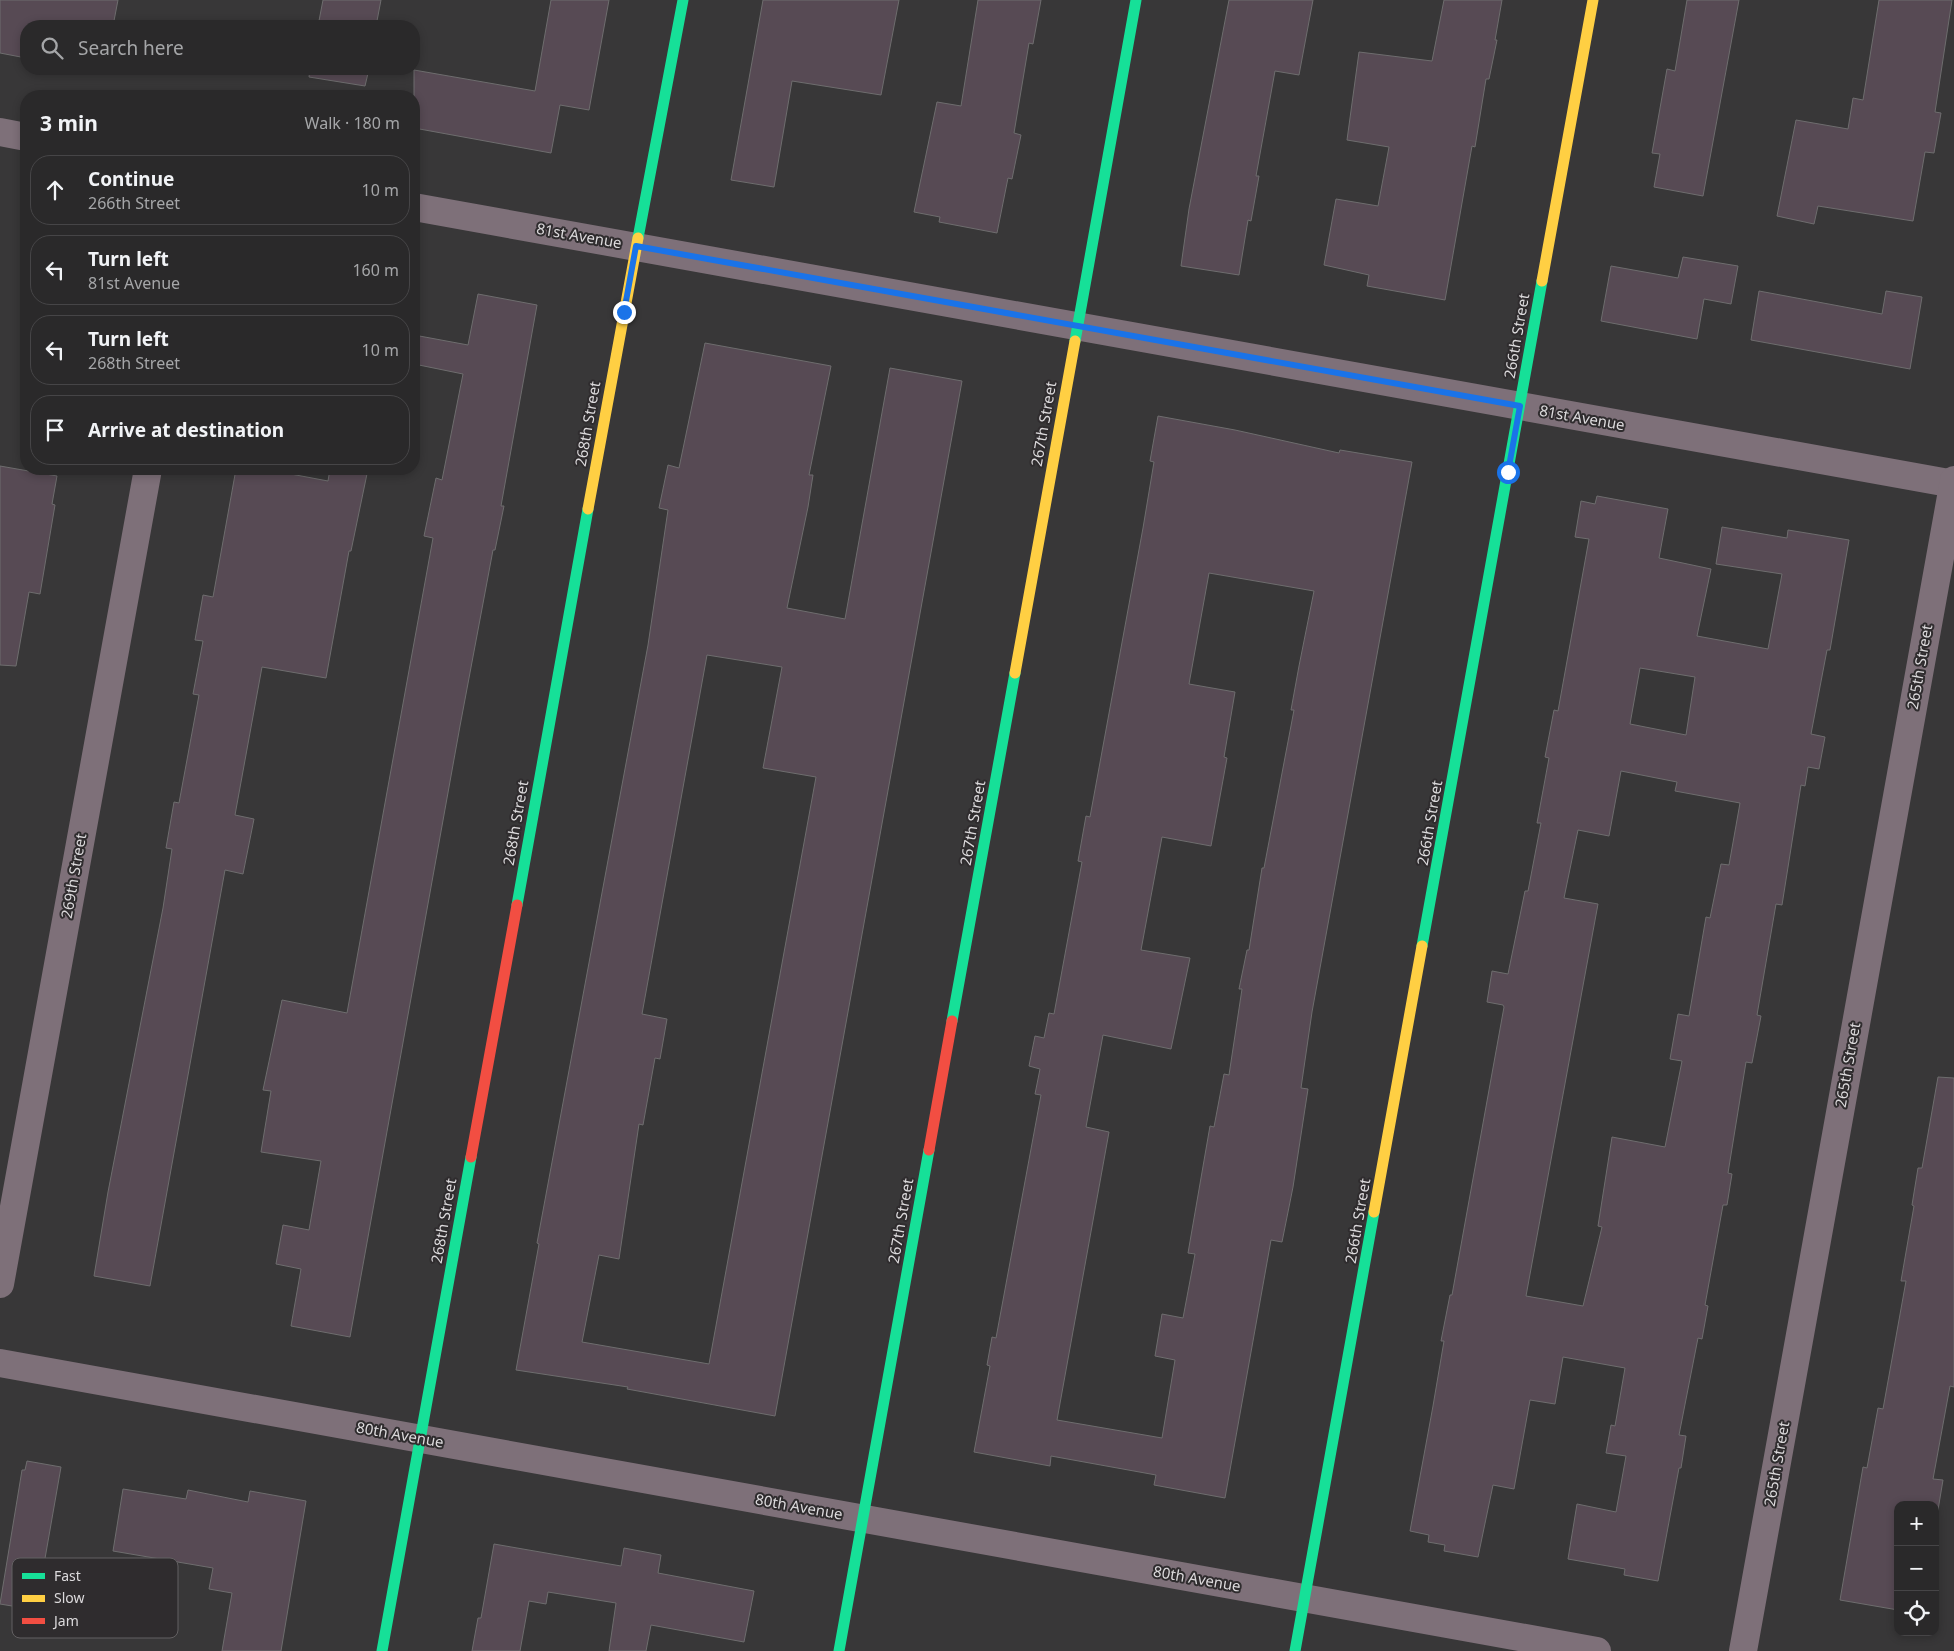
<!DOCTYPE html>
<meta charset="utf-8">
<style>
:root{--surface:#2a292a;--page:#323132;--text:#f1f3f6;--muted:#a5a6a8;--line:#464547}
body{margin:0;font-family:"Noto Sans",sans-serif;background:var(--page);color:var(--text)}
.controls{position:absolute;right:15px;bottom:15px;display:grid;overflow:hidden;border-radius:10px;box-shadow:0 2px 8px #0003}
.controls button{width:45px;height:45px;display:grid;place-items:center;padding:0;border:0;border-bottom:1px solid var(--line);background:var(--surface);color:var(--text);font:25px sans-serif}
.stop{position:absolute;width:15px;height:15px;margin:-11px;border:4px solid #1a73e8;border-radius:50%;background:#fff}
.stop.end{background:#1a73e8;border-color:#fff;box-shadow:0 1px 5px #0008}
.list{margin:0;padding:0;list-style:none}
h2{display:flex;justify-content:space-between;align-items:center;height:65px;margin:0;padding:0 20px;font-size:21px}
h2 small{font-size:16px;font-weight:400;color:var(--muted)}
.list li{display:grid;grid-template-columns:32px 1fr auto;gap:15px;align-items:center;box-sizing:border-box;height:70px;margin:0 10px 10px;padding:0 10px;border:1px solid var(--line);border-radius:20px}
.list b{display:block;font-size:19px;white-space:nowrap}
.list p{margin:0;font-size:16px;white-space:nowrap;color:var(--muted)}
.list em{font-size:16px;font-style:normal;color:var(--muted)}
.icon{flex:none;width:28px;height:28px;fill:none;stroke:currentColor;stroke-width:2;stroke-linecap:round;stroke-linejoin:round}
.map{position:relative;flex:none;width:1954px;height:1651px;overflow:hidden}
.search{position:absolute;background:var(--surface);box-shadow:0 2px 8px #0003;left:20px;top:20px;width:400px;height:55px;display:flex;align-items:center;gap:12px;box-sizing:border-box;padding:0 18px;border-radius:20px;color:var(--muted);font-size:19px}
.panel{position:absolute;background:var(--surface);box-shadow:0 2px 8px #0003;left:20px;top:90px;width:400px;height:385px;border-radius:20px}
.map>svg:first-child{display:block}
.building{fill:#574a54;stroke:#6e6d6e;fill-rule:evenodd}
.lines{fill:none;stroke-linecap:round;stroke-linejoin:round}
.street{stroke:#7e7079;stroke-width:28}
.fast{stroke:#16e098;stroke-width:11}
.slow{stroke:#ffcf43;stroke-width:11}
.jam{stroke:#f24e42;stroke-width:11}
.route{stroke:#1a73e8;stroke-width:6}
.labels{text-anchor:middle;stroke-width:4;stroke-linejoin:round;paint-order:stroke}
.street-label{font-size:15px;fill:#dcdadc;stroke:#2f2c2e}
.key{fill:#2f2c2e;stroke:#636062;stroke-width:1}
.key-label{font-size:14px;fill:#dcdadc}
</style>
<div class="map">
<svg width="1954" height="1651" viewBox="0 0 1954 1651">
<rect width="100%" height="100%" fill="#383738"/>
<!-- building -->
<g class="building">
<path d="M0,0H118L113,26H26V58L0,53Z"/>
<path d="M323,0H381L376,26H318Z"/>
<path d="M551,0H609L589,110L560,105L551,153L414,128V70L535,91Z"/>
<path d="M763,0H899L881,95L792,81L774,187L731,180Z"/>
<path d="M978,0H1041L1033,44L1029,43L1014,133L1021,135L1012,179L1008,178L997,233L939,222L940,217L914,212L937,102L961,106Z"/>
<path d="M1229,0H1313L1299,75L1275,71L1256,176H1259L1251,221L1248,220L1239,275L1181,266L1189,209Z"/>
<path d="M1444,0H1502L1495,40H1497L1489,79H1486L1475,147L1472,146L1445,300L1367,286L1369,275L1324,265L1336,199L1378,206L1389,147L1347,140L1359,52L1432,61Z"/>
<path d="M1687,0H1739L1703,196L1654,187L1660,154L1652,153L1667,69L1675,71Z"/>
<path d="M1879,0H1952L1935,112L1941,113L1934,153L1925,152L1913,221L1818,206L1814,224L1777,216L1796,120L1848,129L1853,98L1863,100Z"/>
<path d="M310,69H369L365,86L309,77Z"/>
<path d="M1683,257L1738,266L1731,304L1704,299L1697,339L1601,321L1611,266L1678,278Z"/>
<path d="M1759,291L1882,314L1886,291L1922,297L1910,369L1751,340Z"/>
<path d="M478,294L537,305L501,506H504L495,550H493L460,726L350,1337L291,1326L301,1269L276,1264L283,1225L309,1230L321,1161L261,1152L271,1091L263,1090L282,1000L347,1013L433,538L424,536L436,478L442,480L463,374L414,364V335L468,345Z"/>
<path d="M705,343L831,366L809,475H813L808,507L787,608L845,619L890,368L962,381L775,1416L627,1389L628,1387L516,1370L539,1244L537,1243L648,645L668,510L659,508L668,465L679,468ZM707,655L782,667L763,768L816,777L709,1364L582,1342L599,1255L619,1259L639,1124L643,1125L655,1058L660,1059L667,1019L642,1014Z"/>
<path d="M1158,416L1235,430L1339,453L1340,450L1412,462L1312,1012L1301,1088L1308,1089L1293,1187L1282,1242L1271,1240L1225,1498L1154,1485L1156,1475L1051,1456L1050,1466L974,1452L990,1366L987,1365L992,1337L996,1338L1041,1095L1035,1094L1040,1069L1029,1066L1035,1036L1044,1038L1049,1013L1054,1014L1082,862L1078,861L1086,816L1090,817L1143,528L1154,462L1150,461ZM1209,573L1314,591L1299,666L1291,710H1294L1264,868H1262L1249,950H1247L1239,989H1242L1229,1075L1224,1074L1214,1127L1210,1126L1188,1253L1195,1254L1183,1318L1162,1314L1155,1356L1175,1360L1162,1438L1057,1420L1109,1132L1086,1127L1103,1035L1171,1049L1190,958L1141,950L1162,837L1211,846L1227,758L1224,757L1235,692L1189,684Z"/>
<path d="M0,466L57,476L52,504L55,505L40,594L29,592L16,666L0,665Z"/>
<path d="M236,469H264L328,481L330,469H368L351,551H349L326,678L262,667L235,815L254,819L243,874L225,870L150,1286L94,1276L108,1192L163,908L172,849L166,848L174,802L179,803L199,695L193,694L203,641L195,640L203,595L213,597Z"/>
<path d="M1597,496L1668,509L1659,558L1711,569L1697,636L1768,649L1782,574L1716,564L1722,527L1787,538L1788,530L1849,540L1830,650H1827L1811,734L1825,737L1819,769L1808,767L1805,786L1801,785L1782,905L1776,904L1757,1015L1761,1016L1752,1063L1746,1062L1728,1173L1732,1174L1727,1205H1723L1705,1305L1708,1306L1702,1339L1698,1338L1679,1435L1686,1436L1681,1468H1679L1658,1581L1624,1575L1625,1569L1568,1559L1577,1504L1616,1512L1626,1456L1606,1453L1611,1425L1615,1426L1625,1368L1563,1357L1555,1404L1530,1400L1514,1489L1493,1485L1478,1557L1444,1551L1445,1545L1428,1542L1429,1535L1410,1531L1433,1406L1444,1341H1441L1450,1295H1452L1504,1007L1503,1005L1487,1002L1492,971L1508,974L1525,891H1528L1541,823H1537L1549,758L1545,757L1554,710L1558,711L1589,539L1575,537L1581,501L1595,504ZM1640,668L1695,677L1686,735L1630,724ZM1621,771L1677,782L1675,791L1740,803L1729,865L1721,864L1710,918L1706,917L1689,1016L1678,1014L1670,1059L1682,1061L1665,1147L1612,1137L1598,1226L1602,1227L1583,1306L1526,1296L1598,904L1564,898L1578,830L1609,836Z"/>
<path d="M1938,1077L1954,1078V1387L1950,1386L1933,1479L1943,1480L1935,1528V1505H1898V1610L1840,1600L1863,1467L1867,1468L1878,1408L1883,1409L1906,1281H1901L1914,1206L1912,1205L1918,1168H1922Z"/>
<path d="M27,1461L61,1467L36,1610L0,1604L22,1470H25Z"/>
<path d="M123,1489L186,1499L188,1490L248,1502L250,1491L306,1501L281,1651H222L232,1593L209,1589L213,1568L113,1551Z"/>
<path d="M494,1544L621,1566L624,1548L661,1555L658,1573L754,1591L744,1642L651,1625L646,1651H609L616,1603L548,1592L546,1604L529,1601L520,1651H472L478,1618H481Z"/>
</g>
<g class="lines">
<!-- street -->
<g class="street">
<path d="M0,132L26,137"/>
<path d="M414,207L1954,484"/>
<path d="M0,1284L148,469"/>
<path d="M0,1363L1597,1651"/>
<path d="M1743,1651L1954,480"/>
</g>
<!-- fast -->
<g class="fast">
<path d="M638,238L683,0"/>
<path d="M1075,341L1136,0"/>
<path d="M517,905L588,509"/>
<path d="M1422,946L1542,281"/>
<path d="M952,1021L1015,673"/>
<path d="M382,1651L471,1157"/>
<path d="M839,1651L929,1150"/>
<path d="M1295,1651L1374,1212"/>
</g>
<!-- slow -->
<g class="slow">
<path d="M1542,281L1593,0"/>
<path d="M588,509L638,238"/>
<path d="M1015,673L1075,341"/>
<path d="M1374,1212L1422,946"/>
</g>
<!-- jam -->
<g class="jam">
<path d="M929,1150L952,1021"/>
<path d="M471,1157L517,905"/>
</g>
</g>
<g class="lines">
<!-- route -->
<path class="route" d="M624,312L636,246L1520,406L1508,472"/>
</g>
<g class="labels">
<!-- street labels -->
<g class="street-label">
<text transform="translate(579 236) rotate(10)" y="5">81st Avenue</text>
<text transform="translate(1517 336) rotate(-80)" y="5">266th Street</text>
<text transform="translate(1582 418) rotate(10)" y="5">81st Avenue</text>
<text transform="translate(588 424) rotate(-80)" y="5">268th Street</text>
<text transform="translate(1044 424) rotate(-80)" y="5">267th Street</text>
<text transform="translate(1920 667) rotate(-80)" y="5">265th Street</text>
<text transform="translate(516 823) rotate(-80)" y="5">268th Street</text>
<text transform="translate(973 823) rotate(-80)" y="5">267th Street</text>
<text transform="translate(1430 823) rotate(-80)" y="5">266th Street</text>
<text transform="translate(74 876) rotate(-80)" y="5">269th Street</text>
<text transform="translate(1848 1065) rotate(-80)" y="5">265th Street</text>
<text transform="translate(444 1221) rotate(-80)" y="5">268th Street</text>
<text transform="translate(901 1221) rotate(-80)" y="5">267th Street</text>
<text transform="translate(1358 1221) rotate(-80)" y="5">266th Street</text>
<text transform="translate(400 1435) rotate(10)" y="5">80th Avenue</text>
<text transform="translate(1777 1464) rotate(-80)" y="5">265th Street</text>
<text transform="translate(799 1507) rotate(10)" y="5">80th Avenue</text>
<text transform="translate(1197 1579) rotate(10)" y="5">80th Avenue</text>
</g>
</g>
<!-- legend -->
<rect x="12" y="1558" width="166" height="80" rx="8" class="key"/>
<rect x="22" y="1573" width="23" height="6" fill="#16e098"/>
<rect x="22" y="1595" width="23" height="7" fill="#ffcf43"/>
<rect x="22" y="1618" width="23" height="6" fill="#f24e42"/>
<g class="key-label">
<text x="54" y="1581">Fast</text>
<text x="54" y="1603">Slow</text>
<text x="54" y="1626">Jam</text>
</g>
</svg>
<div class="controls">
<button>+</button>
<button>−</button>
<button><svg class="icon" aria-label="locate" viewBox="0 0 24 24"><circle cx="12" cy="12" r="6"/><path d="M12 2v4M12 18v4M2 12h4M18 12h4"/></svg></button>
</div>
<div class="stop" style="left:1508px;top:472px"></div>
<div class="stop end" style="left:624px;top:312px"></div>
<div class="search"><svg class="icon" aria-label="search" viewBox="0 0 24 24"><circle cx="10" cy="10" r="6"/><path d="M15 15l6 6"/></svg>Search here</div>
<section class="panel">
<h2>3 min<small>Walk · 180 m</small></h2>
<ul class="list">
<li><svg class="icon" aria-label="ahead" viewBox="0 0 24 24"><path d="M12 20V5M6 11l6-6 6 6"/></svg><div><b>Continue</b><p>266th Street</p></div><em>10 m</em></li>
<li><svg class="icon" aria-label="left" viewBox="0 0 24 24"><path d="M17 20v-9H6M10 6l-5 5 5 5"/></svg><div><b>Turn left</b><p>81st Avenue</p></div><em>160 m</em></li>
<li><svg class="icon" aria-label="left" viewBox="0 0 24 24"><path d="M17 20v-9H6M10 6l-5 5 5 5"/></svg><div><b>Turn left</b><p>268th Street</p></div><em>10 m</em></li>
<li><svg class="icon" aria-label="arrive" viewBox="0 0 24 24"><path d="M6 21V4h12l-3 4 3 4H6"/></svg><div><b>Arrive at destination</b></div></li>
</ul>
</section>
</div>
